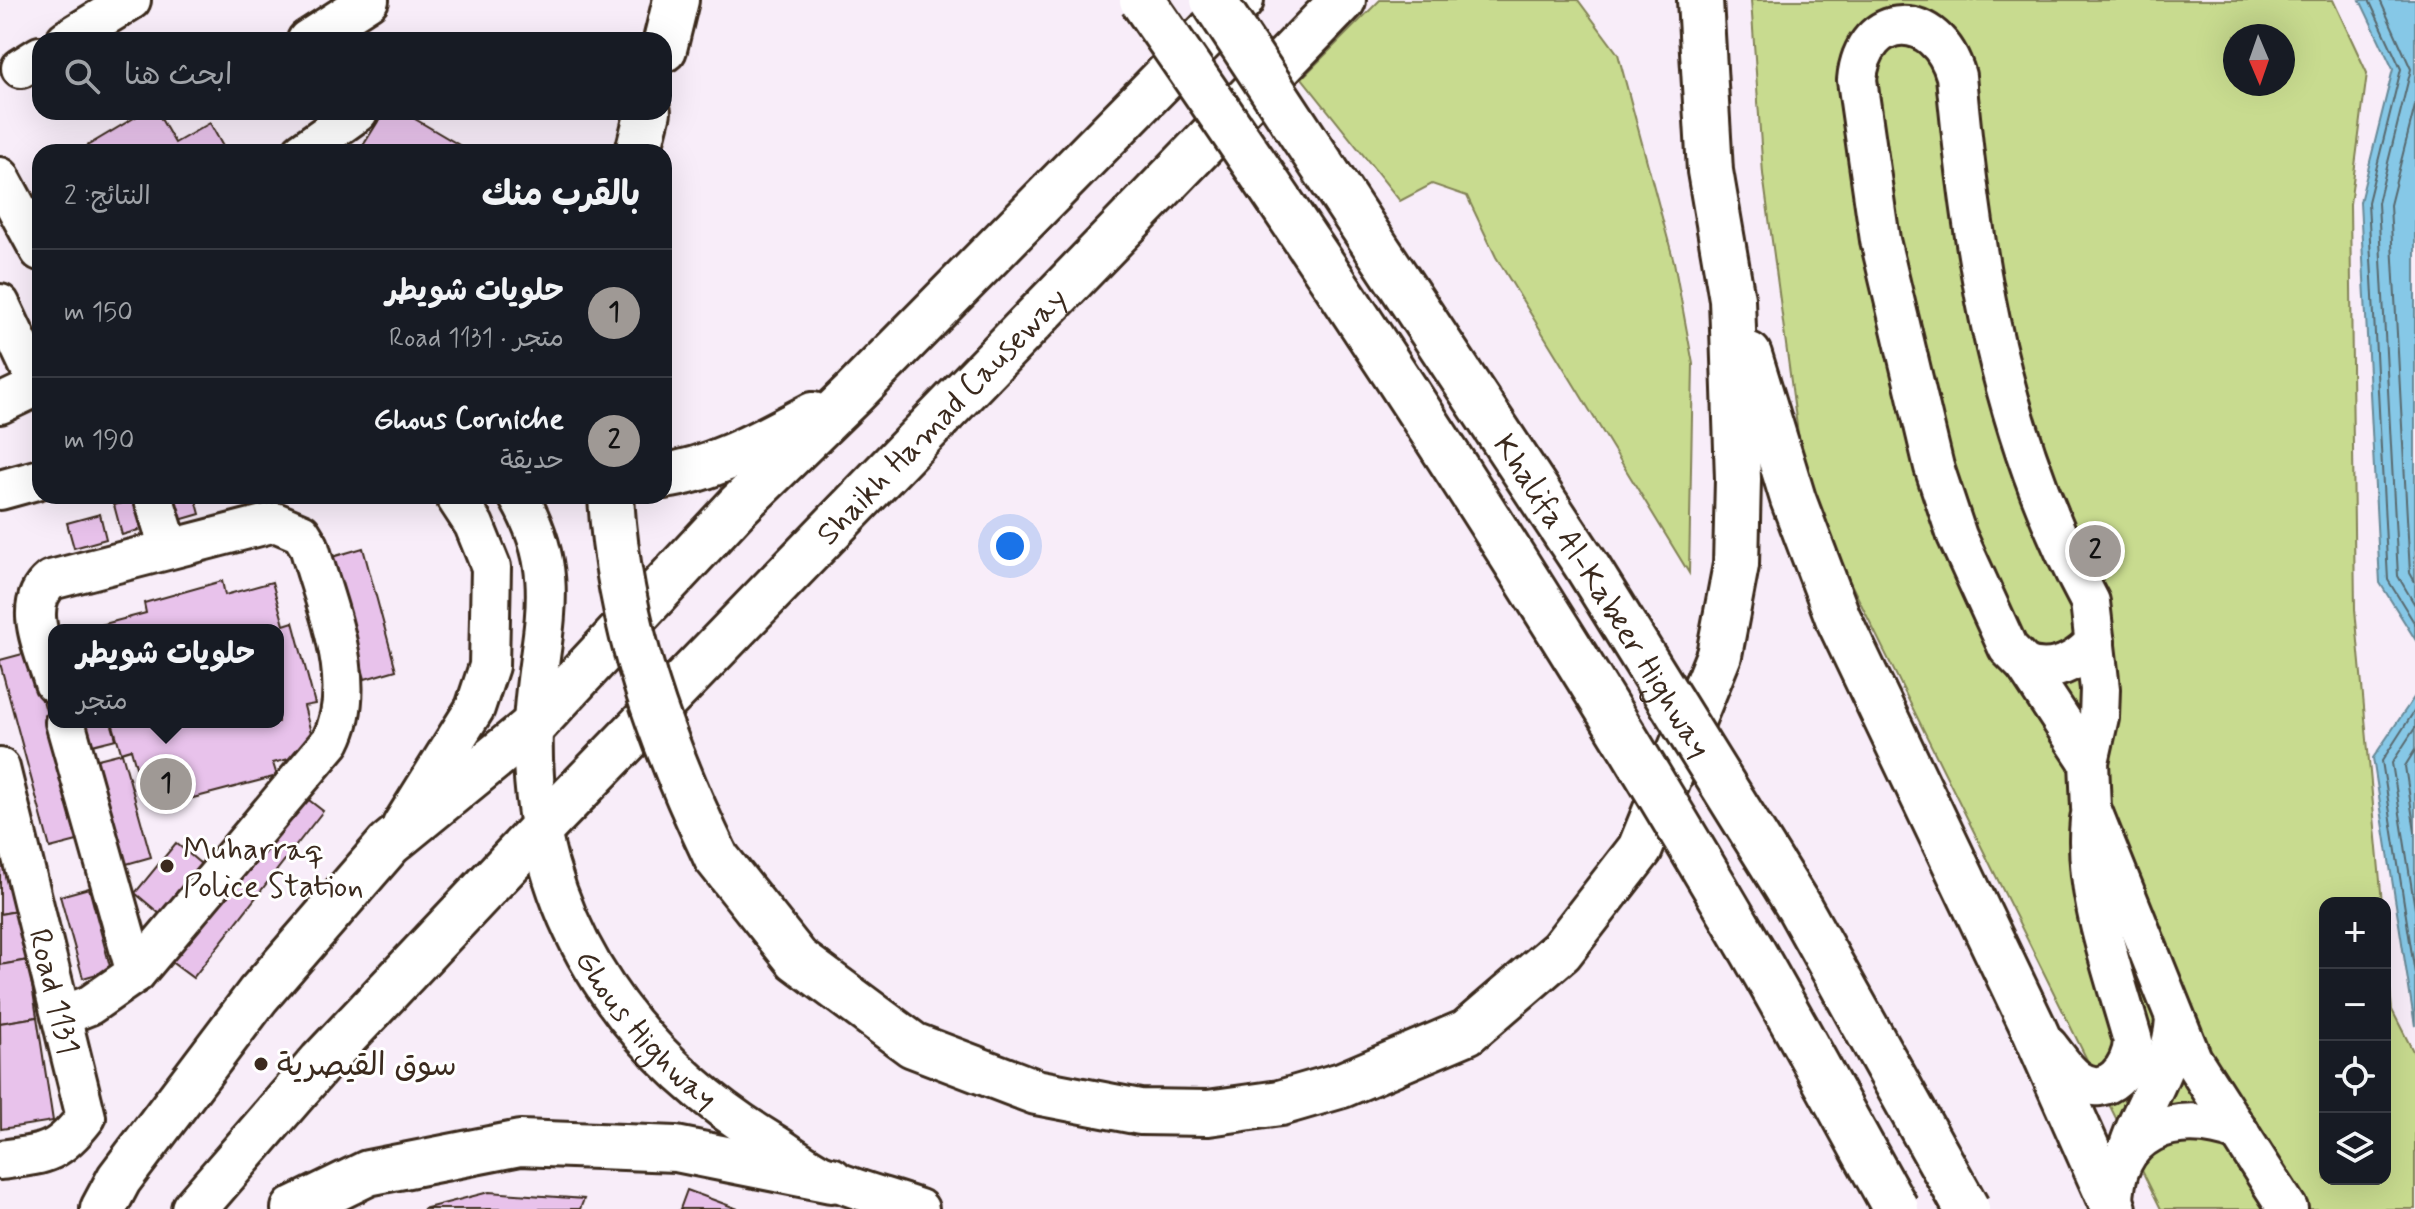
<!DOCTYPE html>
<html lang="ar">
<meta charset="utf-8">
<style>
:root{--surface:#171b24;--page:#20242c;--text:#f1f3f6;--muted:#9ea1a6;--line:#363941;--accent:#9f9995}
body{margin:0;font-family:Mynerve,"Playpen Sans Arabic",sans-serif;background:var(--page);color:var(--text);direction:rtl}
.controls{position:absolute;right:24px;bottom:24px;display:grid;overflow:hidden;border-radius:16px;box-shadow:0 8px 32px #0002}
.controls button{width:72px;height:72px;display:grid;place-items:center;padding:0;border:0;border-bottom:2px solid var(--line);background:var(--surface);color:var(--text);font:40px sans-serif}
.compass{position:absolute;left:2223px;top:24px;width:72px;height:72px;border-radius:50%;background:var(--surface);box-shadow:0 8px 32px #0002;rotate:178deg}
.you{position:absolute;left:1010px;top:546px;width:28px;height:28px;margin:-20px;border:6px solid #fff;border-radius:50%;background:#1a73e8;box-shadow:0 0 0 12px #1a73e833}
.badge{display:grid;place-items:center;width:52px;height:52px;border-radius:50%;background:var(--accent);color:#111;font-size:26px;font-weight:700}
.pin{position:absolute;translate:-50% -50%;border:4px solid #fff;box-shadow:0 2px 8px #0006}
.popup{position:absolute;left:48px;top:624px;width:236px;height:104px;box-sizing:border-box;display:grid;place-content:center;border-radius:16px;background:var(--surface);filter:drop-shadow(0 2px 6px #0005);font-size:26px;white-space:nowrap;color:var(--muted)}
.popup b{font-size:30px;color:var(--text)}
.popup::after{content:'';position:absolute;left:50%;top:100%;margin-left:-16px;border:16px solid transparent;border-top-color:var(--surface)}
.list{margin:0;padding:0;list-style:none}
h2{display:flex;justify-content:space-between;align-items:center;height:104px;margin:0;padding:0 32px;font-size:34px}
h2 small{font-size:26px;font-weight:400;color:var(--muted)}
.list li{display:grid;grid-template-columns:52px 1fr auto;gap:24px;align-items:center;box-sizing:border-box;height:128px;padding:0 32px;border-top:2px solid var(--line)}
.list b{display:block;font-size:30px;white-space:nowrap}
.list p{margin:0;font-size:26px;white-space:nowrap;color:var(--muted)}
.list em{font-size:26px;font-style:normal;color:var(--muted)}
.icon{flex:none;width:44px;height:44px;fill:none;stroke:currentColor;stroke-width:2;stroke-linecap:round;stroke-linejoin:round}
.map{position:relative;flex:none;width:2415px;height:1209px;overflow:hidden;direction:ltr}
.search{position:absolute;background:var(--surface);box-shadow:0 8px 32px #0002;left:32px;top:32px;width:640px;height:88px;display:flex;align-items:center;gap:20px;box-sizing:border-box;padding:0 28px;border-radius:24px;color:var(--muted);font-size:30px}
.panel{position:absolute;background:var(--surface);box-shadow:0 8px 32px #0002;left:32px;top:144px;width:640px;height:360px;border-radius:24px;direction:rtl}
.map>svg:first-child{display:block}
.green{fill:#c8db8f;stroke:#828256;stroke-width:2;fill-rule:evenodd}
.water{fill:#86c8e7;stroke:#688997;stroke-width:2}
.lines{fill:none;stroke-linecap:round;stroke-linejoin:round}
.shore{stroke:#59696e;stroke-width:2}
.building{fill:#e8c2eb;stroke:#3b2a1e;stroke-width:2}
.minor-casing{stroke:#3b2a1e;stroke-width:44}
.major-casing{stroke:#3b2a1e;stroke-width:50}
.minor{stroke:#fff;stroke-width:38}
.major{stroke:#fff;stroke-width:44}
.major-bridge-casing{stroke:#3b2a1e;stroke-width:50;stroke-linecap:butt}
.major-bridge{stroke:#fff;stroke-width:44}
.poi-dot{fill:#3b2a1e;stroke:#fff;stroke-width:3}
.labels{text-anchor:middle;stroke-width:6;stroke-linejoin:round;paint-order:stroke}
.street-label{font-size:32px;fill:#3b2a1e;stroke:#fff}
.poi-label{font-size:32px;fill:#3b2a1e;stroke:#fff;text-anchor:start}
</style>
<div class="map">
<svg width="2415" height="1209" viewBox="0 0 2415 1209">
<rect width="100%" height="100%" fill="#f8edf9"/>
<filter id="ink" filterUnits="userSpaceOnUse"><feTurbulence type="fractalNoise" baseFrequency=".0125" numOctaves="2"/><feDisplacementMap in="SourceGraphic" scale="16" xChannelSelector="R" yChannelSelector="G"/><feConvolveMatrix kernelMatrix="1 2 1 2 8 2 1 2 1" color-interpolation-filters="sRGB"/></filter>
<g filter="url(#ink)">
<!-- green -->
<g class="green">
<path d="M1380,0H1578L1618,54L1674,262L1693,364L1689,573L1496,257L1467,196L1432,184L1400,201L1302,78Z"/>
<path d="M1751,0H2333L2367,73L2350,205L2355,609L2382,903H2325V1179H2385V937L2392,1010L2415,1055V1209H2161L1806,493L1763,174ZM2235,36H2283V84H2235Z"/>
</g>
<!-- water -->
<g class="water">
<path d="M2360,0H2415V639L2380,583L2360,202L2393,69Z"/>
<path d="M2415,696V1026L2373,758Z"/>
</g>
<g class="lines">
<!-- shore -->
<g class="shore">
<path d="M2369,0L2401,69L2368,202L2388,580L2415,624"/>
<path d="M2380,0L2411,69L2378,203L2398,576L2415,605"/>
<path d="M2415,106L2390,205L2410,573L2415,582"/>
<path d="M2415,710L2382,761L2415,974"/>
<path d="M2415,728L2392,763L2415,909"/>
<path d="M2415,750L2405,766L2415,832"/>
</g>
</g>
<!-- building -->
<g class="building">
<path d="M144,112H157L175,143L210,123L226,152H77Z"/>
<path d="M384,112H403L471,152H359Z"/>
<path d="M169,496H195L200,514L176,521Z"/>
<path d="M245,496H283L248,506Z"/>
<path d="M137,499L145,528L122,535L114,505Z"/>
<path d="M100,514L106,539L74,548L67,523Z"/>
<path d="M363,548L396,670L365,679L332,557Z"/>
<path d="M222,581L225,595L272,582L284,625L293,622L315,704L304,706L316,752L273,763L277,776L193,798L190,787L145,799L131,749L121,752L112,722H278V630H98L97,626L146,613L144,603Z"/>
<path d="M30,652L81,840L50,848L0,663V660Z"/>
<path d="M85,722H111L116,739L92,745Z"/>
<path d="M122,753L151,857L123,865L94,760Z"/>
<path d="M296,790L323,811L193,978L166,958Z"/>
<path d="M176,843L201,864L160,914L135,893Z"/>
<path d="M5,861L17,911L0,914V862Z"/>
<path d="M89,888L111,970L83,978L60,896Z"/>
<path d="M17,911L28,960L0,965V914Z"/>
<path d="M28,960L37,1017L0,1023V965Z"/>
<path d="M37,1017L53,1121L1,1129L0,1023Z"/>
<path d="M687,1190L738,1209H680Z"/>
<path d="M489,1192L584,1199L580,1209H423Z"/>
</g>
<g class="lines">
<defs>
<g id="minor">
<path d="M66,40L131,0"/>
<path d="M307,40L369,0"/>
<path d="M21,68L40,56"/>
<path d="M302,152L358,112"/>
<path d="M0,177L40,251"/>
<path d="M0,304L40,389"/>
<path d="M0,404L40,385"/>
<path d="M0,490L40,479"/>
<path d="M153,496L169,548"/>
<path id="s1" d="M518,496C568,581 536,638 533,726C527,908 620,1049 771,1142C791,1154 811,1171 833,1180C861,1192 891,1199 919,1209"/>
<path d="M2025,665C2052,675 2077,662 2095,642"/>
<path d="M54,683C45,651 20,605 51,580L275,522L301,533L309,546C325,605 361,683 331,741L136,973L90,1005L62,1016"/>
<path d="M65,722L136,973"/>
<path d="M2089,762L2025,665L2008,648L1957,536L1934,467L1880,240L1857,80C1863,9 1937,8 1956,76C1973,263 2000,435 2090,602L2100,689L2099,717L2089,762L2091,808L2192,1059L2288,1209"/>
<path id="s2" d="M0,768L86,1117C57,1155 45,1154 0,1160"/>
<path d="M402,825L475,708L489,666L491,567L474,525L455,496"/>
<path d="M2048,1046C2057,1057 2066,1072 2078,1080C2108,1100 2132,1067 2133,1041C2113,969 2083,893 2090,819"/>
<path d="M2128,1149C2142,1103 2172,1068 2175,1019"/>
<path d="M2114,1209C2112,1131 2174,1108 2240,1133"/>
</g>
<g id="major">
<path d="M664,49L676,0"/>
<path d="M638,152L648,112"/>
<path d="M1749,355L1793,499L1838,618L2034,1029L2114,1209"/>
<path d="M664,476C716,469 767,439 813,415"/>
<path d="M716,857L797,959L913,1045L1036,1092L1140,1112L1208,1113L1280,1103L1342,1085L1467,1032L1561,951L1640,849L1719,655L1736,565L1738,479L1732,299L1710,171L1700,0"/>
<path d="M103,1209L119,1179L258,995L389,844L533,726L738,506L854,393L1241,0"/>
<path id="s3" d="M194,1209L321,1062L539,831L1343,0"/>
<path d="M294,1209L368,1173L520,1143L676,1149L831,1180"/>
</g>
</defs>
<!-- minor casing -->
<use href="#minor" class="minor-casing"/>
<!-- major casing -->
<use href="#major" class="major-casing"/>
<!-- minor -->
<use href="#minor" class="minor"/>
<!-- major -->
<use href="#major" class="major"/>
<defs>
<g id="major-bridge">
<path d="M1142,0C1358,310 1563,626 1753,952C1802,1037 1848,1123 1896,1209"/>
<path id="s4" d="M1213,0L1588,568L1800,909L1967,1209"/>
<path d="M611,496C618,625 661,742 716,857"/>
</g>
</defs>
<!-- major-bridge casing -->
<use href="#major-bridge" class="major-bridge-casing"/>
<!-- major-bridge -->
<use href="#major-bridge" class="major-bridge"/>
</g>
</g>
<!-- markers -->
<g class="poi-dot">
<circle cx="167" cy="866" r="8"/>
<circle cx="261" cy="1064" r="8"/>
</g>
<g class="labels">
<!-- street labels -->
<g class="street-label">
<text dy="11" stroke="none"><textPath href="#s3" startOffset="1090">Shaikh Hamad Causeway</textPath></text>
<text dy="11" stroke="none"><textPath href="#s4" startOffset="712">Khalifa Al-Kabeer Highway</textPath></text>
<text dy="11" stroke="none"><textPath href="#s2" startOffset="230">Road 1131</textPath></text>
<text dy="11" stroke="none"><textPath href="#s1" startOffset="570">Ghous Highway</textPath></text>
</g>
<!-- poi labels -->
<g class="poi-label">
<text x="183" y="859">Muharraq<tspan x="183" dy="37">Police Station</tspan></text>
<text x="277" y="1075">سوق القيصرية</text>
</g>
</g>
</svg>
<div class="controls">
<button>+</button>
<button>−</button>
<button><svg class="icon" aria-label="locate" viewBox="0 0 24 24"><circle cx="12" cy="12" r="6"/><path d="M12 2v4M12 18v4M2 12h4M18 12h4"/></svg></button>
<button><svg class="icon" aria-label="layers" viewBox="0 0 24 24"><path d="M12 4l9 5-9 5-9-5zM3 14l9 5 9-5"/></svg></button>
</div>
<svg class="compass" viewBox="-18 -18 36 36"><path d="M0-13l5 13h-10z" fill="#e53935"/><path d="M0 13l5-13h-10z" fill="#9ea1a6"/></svg>
<div class="you"></div>
<div class="pin badge" style="left:166px;top:784px">1</div>
<div class="popup"><b>حلويات شويطر</b>متجر</div>
<div class="pin badge" style="left:2095px;top:551px">2</div>
<div class="search"><svg class="icon" aria-label="search" viewBox="0 0 24 24"><circle cx="10" cy="10" r="6"/><path d="M15 15l6 6"/></svg>ابحث هنا</div>
<section class="panel">
<h2>بالقرب منك<small>النتائج: 2</small></h2>
<ul class="list">
<li><span class="badge">1</span><div><b>حلويات شويطر</b><p>متجر · Road 1131</p></div><em>150 m</em></li>
<li><span class="badge">2</span><div><b>Ghous Corniche</b><p>حديقة</p></div><em>190 m</em></li>
</ul>
</section>
</div>
